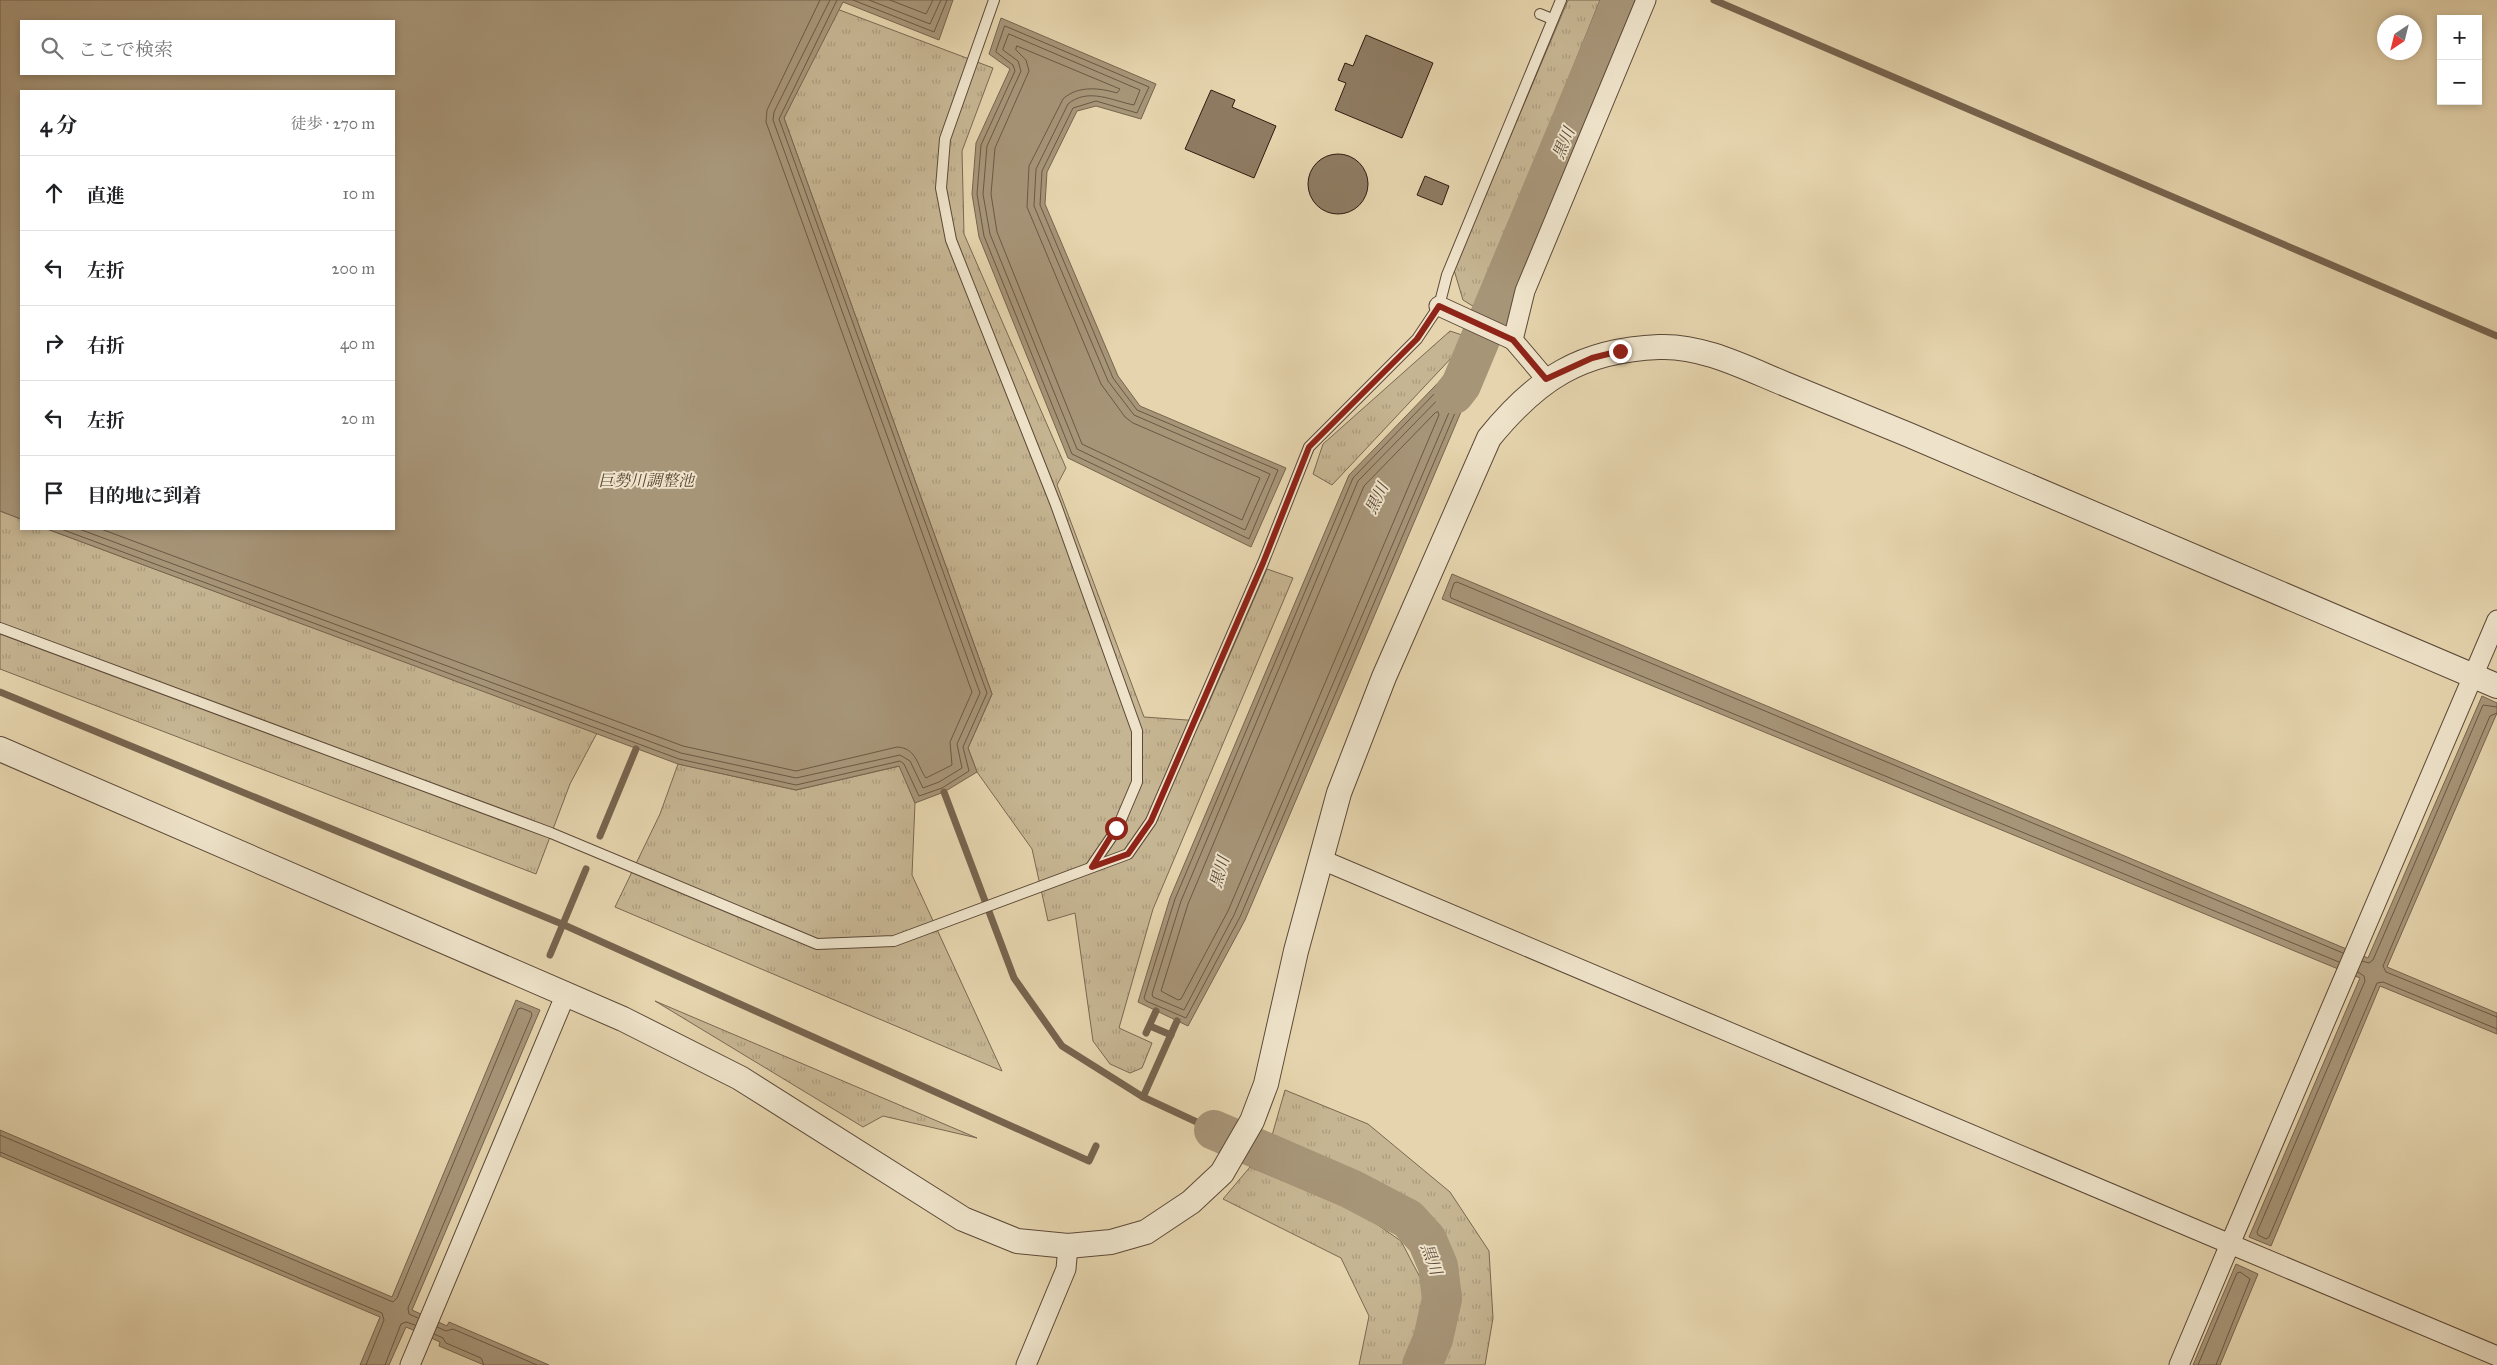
<!DOCTYPE html>
<html lang="ja">
<meta charset="utf-8">
<style>
:root{--surface:#fff;--page:#f6f6f6;--text:#202124;--muted:#757577;--line:#e0e0e0}
body{margin:0;font-family:"IM FELL Great Primer","Noto Serif JP",serif;background:var(--page);color:var(--text)}
.controls{position:absolute;right:15px;top:15px;display:grid;overflow:hidden;border-radius:0px;box-shadow:0 2px 8px #0003}
.controls button{width:45px;height:45px;display:grid;place-items:center;padding:0;border:0;border-bottom:1px solid var(--line);background:var(--surface);color:var(--text);font:25px sans-serif}
.compass{position:absolute;left:2377px;top:15px;width:45px;height:45px;border-radius:50%;background:var(--surface);box-shadow:0 2px 8px #0003;rotate:215deg}
.stop{position:absolute;width:15px;height:15px;margin:-11px;border:4px solid #8f2418;border-radius:50%;background:#fff}
.stop.end{background:#8f2418;border-color:#fff;box-shadow:0 1px 5px #0008}
.list{margin:0;padding:0;list-style:none}
h2{display:flex;justify-content:space-between;align-items:center;height:65px;margin:0;padding:0 20px;font-size:21px}
h2 small{font-size:16px;font-weight:400;color:var(--muted)}
.list li{display:grid;grid-template-columns:32px 1fr auto;gap:15px;align-items:center;box-sizing:border-box;height:75px;padding:0 20px;border-top:1px solid var(--line)}
.list b{display:block;font-size:19px;white-space:nowrap}
.list em{font-size:16px;font-style:normal;color:var(--muted)}
.icon{flex:none;width:28px;height:28px;fill:none;stroke:currentColor;stroke-width:2;stroke-linecap:round;stroke-linejoin:round}
.map{position:relative;flex:none;width:2497px;height:1365px;overflow:hidden}
.search{position:absolute;background:var(--surface);box-shadow:0 2px 8px #0003;left:20px;top:20px;width:375px;height:55px;display:flex;align-items:center;gap:12px;box-sizing:border-box;padding:0 18px;border-radius:0px;color:var(--muted);font-size:19px}
.panel{position:absolute;background:var(--surface);box-shadow:0 2px 8px #0003;left:20px;top:90px;width:375px;height:440px;border-radius:0px}
.map>svg:first-child{display:block}
.grass{fill:url(#grass-tufts);stroke:#7a6851}
.water{fill:#a79578;stroke:#77644e;fill-rule:evenodd}
.lines{fill:none;stroke-linecap:round;stroke-linejoin:round}
.shore{stroke:#6b5844;stroke-width:1}
.stream{stroke:#77644e;stroke-width:7}
.river{stroke:#a79578;stroke-width:40}
.building{fill:#8e7b62;stroke:#2f1b10}
.service-casing{stroke:#5c4937;stroke-width:12}
.minor-casing{stroke:#5c4937;stroke-width:21}
.tertiary-casing{stroke:#5c4937;stroke-width:26}
.service{stroke:#eee3ca;stroke-width:10}
.minor{stroke:#eee3ca;stroke-width:19}
.tertiary{stroke:#eee3ca;stroke-width:24}
.route{stroke:#8f2418;stroke-width:6}
.labels{text-anchor:middle;stroke-width:4;stroke-linejoin:round;paint-order:stroke}
.water-label{font-size:16px;font-style:italic;fill:#594634;stroke:#eee3ca}
</style>
<div class="map">
<svg width="2497" height="1365" viewBox="0 0 2497 1365">
<defs>
<pattern id="grass-tufts" width="24" height="20" patternUnits="userSpaceOnUse" patternTransform="scale(1.25)"><rect width="24" height="20" fill="#c6b592"/><path d="M3 7l-1-3M5 7V3M7 7l1-3M15 17l-1-3M17 17v-4M19 17l1-3" fill="none" stroke="#aa9b7d"/></pattern>
</defs>
<rect width="100%" height="100%" fill="#e5d4ad"/>
<filter id="stains"><feTurbulence type="fractalNoise" baseFrequency=".004" numOctaves="4"/><feColorMatrix values="0 0 0 0 .2 0 0 0 0 .09 0 0 0 0 .02 0 0 0 .5 -.17"/></filter>
<radialGradient id="worn" r=".72"><stop offset=".6" stop-color="#630" stop-opacity="0"/><stop offset="1" stop-color="#630" stop-opacity=".3"/></radialGradient>
<!-- grass -->
<g class="grass">
<path d="M1568,0H1600L1476,308L1463,300L1454,270Z"/>
<path d="M837,9L993,68L962,151L964,234L1066,468L1057,485L1144,717L1201,721L1267,569L1293,578L1153,909L1119,1028L1152,1043L1142,1068L1130,1073L1110,1064L1093,1041L1075,913L1048,921L1032,849L977,772L968,748L992,694L784,118Z"/>
<path d="M1450,331L1462,335L1455,354L1332,485L1313,474L1323,444Z"/>
<path d="M0,511L21,519V529H47L597,733L570,784L536,874L0,669Z"/>
<path d="M678,764L796,790L900,766L915,803L912,875L1002,1071L615,907L660,814Z"/>
<path d="M655,1001L977,1138L883,1116L863,1127Z"/>
<path d="M1285,1090L1368,1124L1450,1192L1489,1251L1493,1318L1485,1365H1439L1451,1338L1449,1264L1422,1221L1385,1192L1271,1139Z"/>
<path d="M1250,1167L1362,1214L1401,1241L1424,1285L1420,1344L1411,1365H1359L1369,1316L1341,1258L1223,1199Z"/>
</g>
<!-- water -->
<g class="water">
<path d="M0,0H953L939,40L843,2L784,118L992,694L968,748L977,772L944,792L915,803L899,766L796,790L678,764L47,529H394V91H21V519L0,511ZM21,21H394V74H21Z"/>
<path d="M1001,18L1156,84L1141,119L1096,106L1077,111L1047,172L1045,204L1118,376L1140,406L1286,468L1251,547L1068,458L979,237L972,194L976,143L1010,69L989,54Z"/>
<path d="M1468,342L1489,346L1245,920L1188,1026L1138,1002L1170,898L1349,475L1461,359Z"/>
<path d="M1452,574L2368,958L2482,696L2497,703V713L2387,967L2497,1013V1034L2380,986L2271,1246L2249,1237L2360,978L1442,599Z"/>
<path d="M516,1000L540,1010L412,1310L447,1326L449,1322L549,1365H484L439,1346L440,1342L406,1327L389,1365H360L380,1317L0,1156V1130L392,1297Z"/>
<path d="M2236,1264L2258,1274L2220,1365H2193Z"/>
</g>
<g class="lines">
<!-- shore -->
<g class="shore">
<path d="M853,0L934,32L947,0"/>
<path d="M869,0L930,24L941,0"/>
<path d="M890,0L926,14L933,0"/>
<path d="M1005,26L1149,87L1137,113L1096,101L1073,108L1042,171L1040,205L1113,378L1137,410L1278,470L1249,539L1072,454L984,236L977,194L981,145L1015,71L1013,65L996,52Z"/>
<path d="M1009,34L1140,90L1134,105C1113,101 1088,87 1068,104L1036,169L1034,206L1108,381L1134,415L1270,474L1245,530L1077,449L990,234L983,194L987,146L1021,71L1018,61L1003,50Z"/>
<path d="M1017,46L1120,89L1117,93C1100,88 1078,85 1063,99L1029,166L1027,207L1101,384L1125,417L1133,423L1260,478L1242,520L1082,444L997,232L991,194L995,148L1029,71L1026,60L1016,50Z"/>
<path d="M1471,349H1479L1481,352L1240,917L1186,1018L1146,1001L1144,998L1175,899L1353,478L1464,363Z"/>
<path d="M1461,378L1462,382L1234,915L1184,1010L1153,997L1152,994L1181,901L1358,481L1458,379Z"/>
<path d="M1438,412L1439,415L1228,911L1181,999L1178,1000L1161,991L1188,904L1364,486L1435,413Z"/>
<path d="M61,529L679,759L796,785L900,761L904,764L919,796L942,788L969,771L963,747L987,693L779,119L837,0"/>
<path d="M79,529L681,753L796,778L900,755L910,761L923,788L939,782L962,768L957,744L980,693L773,120L774,112L830,0"/>
<path d="M101,529L683,746L796,771L897,747C917,748 917,766 926,778L952,765L950,742L972,692L766,122L767,110L820,0"/>
<path d="M2497,713L2490,716L2383,966L2386,972L2497,1017"/>
<path d="M2362,961L2369,963L2373,960L2483,705L2497,707"/>
<path d="M2339,962L1451,598L1450,595L1454,583L1457,582L2343,953"/>
<path d="M2358,972L2364,976L2365,981L2257,1232L2258,1235L2266,1239L2269,1237L2377,983L2383,982L2497,1029"/>
<path d="M0,1135L393,1302L397,1298L518,1009L521,1008L531,1012L532,1015L408,1308L409,1314L418,1318"/>
<path d="M0,1152L382,1313L384,1320L366,1365"/>
<path d="M437,1327L446,1331L453,1329L537,1365"/>
<path d="M434,1334L443,1338L446,1343L481,1358L484,1365"/>
<path d="M385,1365L401,1324L406,1322L415,1325"/>
<path d="M2198,1365L2237,1273L2240,1272L2250,1279L2216,1365"/>
</g>
<!-- stream -->
<g class="stream">
<path d="M1714,0L2497,336"/>
<path d="M0,692L562,924L1089,1161L1096,1146"/>
<path d="M944,792L1014,978L1062,1046L1143,1097"/>
<path d="M600,836L636,749"/>
<path d="M550,955L586,869"/>
<path d="M1177,1021L1143,1097L1214,1130"/>
<path d="M1150,1026L1171,1035"/>
<path d="M1146,1033L1156,1011"/>
</g>
<!-- river -->
<g class="river">
<path d="M1454,394L1461,385L1622,0"/>
<path d="M1214,1130L1351,1189L1408,1219L1427,1240L1438,1266L1442,1299L1433,1339L1422,1365"/>
</g>
</g>
<!-- building -->
<g class="building">
<path d="M1366,35L1433,63L1402,138L1335,110L1346,83L1338,80L1345,63L1353,66Z"/>
<path d="M1211,90L1235,100L1232,107L1276,126L1254,178L1185,149Z"/>
<circle cx="1338" cy="184" r="30"/>
<path d="M1425,176L1449,186L1442,205L1417,195Z"/>
</g>
<g class="lines">
<defs>
<g id="service">
<path d="M994,0L945,139L941,188L951,240L1056,505L1137,731V782L1117,829L1091,867"/>
<path d="M1540,14L1552,19"/>
<path d="M0,628L551,833L817,944L894,941L1128,854L1151,821L1263,563L1309,447L1417,339L1439,306L1447,275L1561,0"/>
</g>
<g id="minor">
<path d="M1439,306L1513,340"/>
<path d="M1546,379L1513,340L1525,291L1646,0"/>
<path d="M1320,859L2230,1244L2497,620"/>
<path d="M410,1365L565,996"/>
<path d="M1026,1365L1066,1269L1068,1246"/>
<path d="M2179,1365L2230,1244L2497,1356"/>
</g>
<path id="tertiary" d="M0,749L623,1019L740,1078L963,1219L1017,1241L1068,1246L1111,1242L1146,1232L1191,1202L1222,1173L1252,1121L1266,1084L1296,951L1339,793L1384,677L1489,438C1537,379 1581,350 1659,347C1702,345 1746,368 1785,384C1827,401 1868,418 1909,435C2105,519 2301,602 2497,686"/>
</defs>
<!-- service casing -->
<use href="#service" class="service-casing"/>
<!-- minor casing -->
<use href="#minor" class="minor-casing"/>
<!-- tertiary casing -->
<use href="#tertiary" class="tertiary-casing"/>
<!-- service -->
<use href="#service" class="service"/>
<!-- minor -->
<use href="#minor" class="minor"/>
<!-- tertiary -->
<use href="#tertiary" class="tertiary"/>
</g>
<g class="lines">
<!-- route -->
<path class="route" d="M1116,828L1092,867L1128,854L1151,821L1263,563L1309,447L1417,339L1439,306L1513,340L1546,379L1592,358L1620,351"/>
</g>
<g class="labels">
<!-- water labels -->
<g class="water-label">
<text transform="translate(1563 143) rotate(-67)" y="6">黒川</text>
<text x="646" y="486">巨勢川調整池</text>
<text transform="translate(1376 498) rotate(-64)" y="6">黒川</text>
<text transform="translate(1219 872) rotate(-74)" y="6">黒川</text>
<text transform="translate(1432 1259) rotate(70)" y="6">黒川</text>
</g>
</g>
<rect width="100%" height="100%" filter="url(#stains)"/>
<rect width="100%" height="100%" fill="url(#worn)"/>
</svg>
<div class="controls">
<button>+</button>
<button>−</button>
</div>
<svg class="compass" viewBox="-18 -18 36 36"><path d="M0-13l5 13h-10z" fill="#e53935"/><path d="M0 13l5-13h-10z" fill="#757577"/></svg>
<div class="stop" style="left:1116px;top:828px"></div>
<div class="stop end" style="left:1620px;top:351px"></div>
<div class="search"><svg class="icon" aria-label="search" viewBox="0 0 24 24"><circle cx="10" cy="10" r="6"/><path d="M15 15l6 6"/></svg>ここで検索</div>
<section class="panel">
<h2>4 分<small>徒歩 · 270 m</small></h2>
<ul class="list">
<li><svg class="icon" aria-label="ahead" viewBox="0 0 24 24"><path d="M12 20V5M6 11l6-6 6 6"/></svg><div><b>直進</b></div><em>10 m</em></li>
<li><svg class="icon" aria-label="left" viewBox="0 0 24 24"><path d="M17 20v-9H6M10 6l-5 5 5 5"/></svg><div><b>左折</b></div><em>200 m</em></li>
<li><svg class="icon" aria-label="right" viewBox="0 0 24 24"><path d="M7 20v-9h11M14 6l5 5-5 5"/></svg><div><b>右折</b></div><em>40 m</em></li>
<li><svg class="icon" aria-label="left" viewBox="0 0 24 24"><path d="M17 20v-9H6M10 6l-5 5 5 5"/></svg><div><b>左折</b></div><em>20 m</em></li>
<li><svg class="icon" aria-label="arrive" viewBox="0 0 24 24"><path d="M6 21V4h12l-3 4 3 4H6"/></svg><div><b>目的地に到着</b></div></li>
</ul>
</section>
</div>
